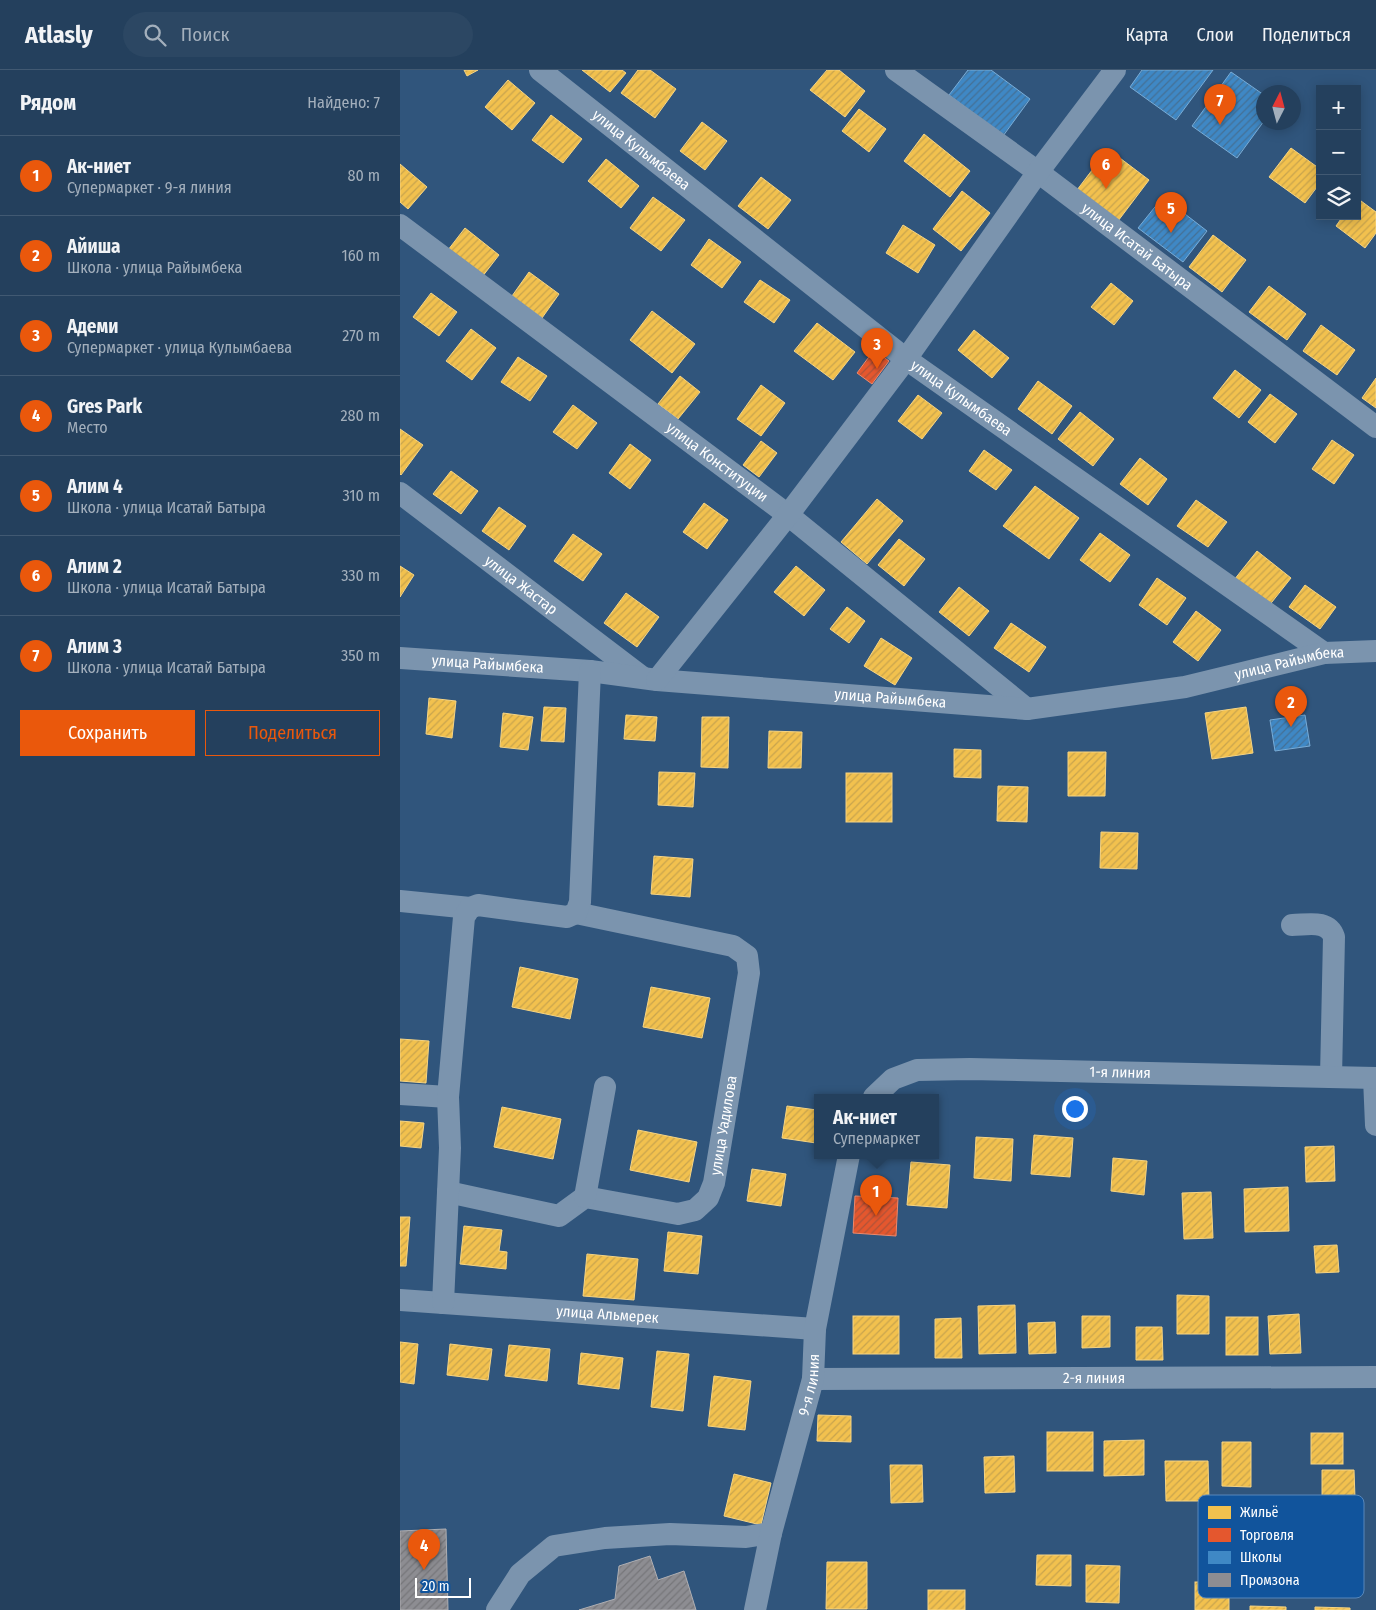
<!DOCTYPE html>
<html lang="ru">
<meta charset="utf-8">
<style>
:root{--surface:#24405d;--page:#2c4763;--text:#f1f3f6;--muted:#a3afbc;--line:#415972;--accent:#ea580c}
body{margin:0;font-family:"Fira Sans Condensed",sans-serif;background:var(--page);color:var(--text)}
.controls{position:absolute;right:15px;top:15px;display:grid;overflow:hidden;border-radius:0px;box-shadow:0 2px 12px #0003}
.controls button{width:45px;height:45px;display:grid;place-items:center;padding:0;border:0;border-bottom:1px solid var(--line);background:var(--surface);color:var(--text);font:25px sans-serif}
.compass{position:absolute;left:856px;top:15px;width:45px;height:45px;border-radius:50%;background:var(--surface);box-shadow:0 2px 12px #0003;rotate:6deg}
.scale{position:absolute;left:15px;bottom:12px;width:56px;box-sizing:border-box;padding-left:5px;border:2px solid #fff;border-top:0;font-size:14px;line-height:18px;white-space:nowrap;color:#fff;-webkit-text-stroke:4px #11549c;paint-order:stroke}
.you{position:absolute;left:674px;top:1038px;width:18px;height:18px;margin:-12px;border:4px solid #fff;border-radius:50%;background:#1a73e8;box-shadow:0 0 0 8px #1a73e833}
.badge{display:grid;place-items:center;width:32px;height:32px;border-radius:50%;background:var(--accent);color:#fff;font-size:16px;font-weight:700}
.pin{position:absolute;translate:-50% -41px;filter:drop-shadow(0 1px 2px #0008)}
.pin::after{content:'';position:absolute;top:26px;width:18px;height:15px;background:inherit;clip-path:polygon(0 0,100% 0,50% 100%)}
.popup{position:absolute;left:414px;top:1024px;width:125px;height:65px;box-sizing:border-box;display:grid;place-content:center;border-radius:0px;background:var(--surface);filter:drop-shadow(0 1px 4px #0005);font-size:16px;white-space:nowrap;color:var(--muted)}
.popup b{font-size:19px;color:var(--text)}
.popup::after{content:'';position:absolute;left:50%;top:100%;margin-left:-10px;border:10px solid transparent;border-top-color:var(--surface)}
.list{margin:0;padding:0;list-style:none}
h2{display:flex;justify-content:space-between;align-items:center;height:65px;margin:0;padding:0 20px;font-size:21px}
h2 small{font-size:16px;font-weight:400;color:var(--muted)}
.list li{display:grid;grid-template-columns:32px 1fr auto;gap:15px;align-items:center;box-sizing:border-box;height:80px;padding:0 20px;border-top:1px solid var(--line)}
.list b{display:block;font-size:19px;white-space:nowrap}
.list p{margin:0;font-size:16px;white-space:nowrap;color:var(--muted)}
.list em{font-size:16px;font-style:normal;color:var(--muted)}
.actions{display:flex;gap:10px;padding:15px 20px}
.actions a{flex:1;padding:11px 0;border:1px solid var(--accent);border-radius:0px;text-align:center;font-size:18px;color:var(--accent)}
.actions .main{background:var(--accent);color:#fff}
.icon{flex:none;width:28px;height:28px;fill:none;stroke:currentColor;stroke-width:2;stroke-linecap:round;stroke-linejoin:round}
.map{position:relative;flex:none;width:976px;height:1540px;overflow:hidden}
header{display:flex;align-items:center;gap:30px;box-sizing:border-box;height:70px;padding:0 25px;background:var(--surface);border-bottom:1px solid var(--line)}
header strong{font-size:24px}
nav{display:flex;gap:28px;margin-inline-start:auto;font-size:18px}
.search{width:350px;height:45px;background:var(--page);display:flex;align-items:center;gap:12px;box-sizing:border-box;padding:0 18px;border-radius:28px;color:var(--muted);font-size:19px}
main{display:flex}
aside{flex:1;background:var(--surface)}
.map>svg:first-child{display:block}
.homes{fill:url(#homes-hatch);stroke:#f6d483}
.shops{fill:url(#shops-hatch);stroke:#ec896d}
.schools{fill:url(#schools-hatch);stroke:#79acd6}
.industry{fill:url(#industry-hatch);stroke:#afafb3}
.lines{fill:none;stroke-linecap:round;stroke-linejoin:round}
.minor{stroke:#7b94ae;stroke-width:22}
.labels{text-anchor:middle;stroke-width:5;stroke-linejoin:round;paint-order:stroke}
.street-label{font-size:15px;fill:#fff;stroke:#11549c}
.key{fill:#11549c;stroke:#5887ba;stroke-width:1}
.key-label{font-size:14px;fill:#fff}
</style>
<header>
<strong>Atlasly</strong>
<div class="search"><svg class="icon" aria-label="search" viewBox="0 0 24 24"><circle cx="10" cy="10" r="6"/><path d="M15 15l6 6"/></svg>Поиск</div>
<nav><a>Карта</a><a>Слои</a><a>Поделиться</a></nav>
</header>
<main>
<aside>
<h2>Рядом<small>Найдено: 7</small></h2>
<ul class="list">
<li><span class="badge">1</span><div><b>Ак-ниет</b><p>Супермаркет · 9-я линия</p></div><em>80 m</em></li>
<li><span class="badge">2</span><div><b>Айиша</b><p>Школа · улица Райымбека</p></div><em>160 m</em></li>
<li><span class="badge">3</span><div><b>Адеми</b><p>Супермаркет · улица Кулымбаева</p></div><em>270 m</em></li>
<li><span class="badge">4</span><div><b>Gres Park</b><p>Место</p></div><em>280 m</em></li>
<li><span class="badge">5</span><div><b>Алим 4</b><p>Школа · улица Исатай Батыра</p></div><em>310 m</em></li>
<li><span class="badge">6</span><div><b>Алим 2</b><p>Школа · улица Исатай Батыра</p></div><em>330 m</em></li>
<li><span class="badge">7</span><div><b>Алим 3</b><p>Школа · улица Исатай Батыра</p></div><em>350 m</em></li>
</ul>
<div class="actions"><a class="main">Сохранить</a><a>Поделиться</a></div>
</aside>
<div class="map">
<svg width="976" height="1540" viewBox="0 0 976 1540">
<defs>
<pattern id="homes-hatch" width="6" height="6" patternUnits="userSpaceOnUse" patternTransform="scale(1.25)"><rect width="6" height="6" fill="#f2c14e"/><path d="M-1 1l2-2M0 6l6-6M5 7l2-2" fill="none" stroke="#c8a44e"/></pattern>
<pattern id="shops-hatch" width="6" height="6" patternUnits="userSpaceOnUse" patternTransform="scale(1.25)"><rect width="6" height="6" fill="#e4572e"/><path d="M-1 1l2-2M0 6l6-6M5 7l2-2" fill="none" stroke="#af5338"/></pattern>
<pattern id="schools-hatch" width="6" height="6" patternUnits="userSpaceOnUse" patternTransform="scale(1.25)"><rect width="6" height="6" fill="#3f88c5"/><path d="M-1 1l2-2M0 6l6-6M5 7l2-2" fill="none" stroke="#447095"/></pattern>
<pattern id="industry-hatch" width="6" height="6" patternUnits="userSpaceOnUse" patternTransform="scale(1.25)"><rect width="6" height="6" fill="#8d8d92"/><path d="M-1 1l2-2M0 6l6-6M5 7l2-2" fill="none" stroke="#76767a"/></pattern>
</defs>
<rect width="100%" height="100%" fill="#30557c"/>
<!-- homes -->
<g class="homes">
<path d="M64,0H78L67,6Z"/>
<path d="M182,0H222L226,3L210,22Z"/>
<path d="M238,0H250L276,19L255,48L221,23Z"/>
<path d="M427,0H439L465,21L445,47L410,20Z"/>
<path d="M108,10L135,33L112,60L85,37Z"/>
<path d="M459,39L486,59L469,82L442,61Z"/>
<path d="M151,45L182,69L163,93L132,70Z"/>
<path d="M302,52L327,71L305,100L280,81Z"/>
<path d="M524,64L570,101L550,127L504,91Z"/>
<path d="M891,78L920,99V113L905,133L869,107Z"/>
<path d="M708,79L749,110L718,151L677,120Z"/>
<path d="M206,89L239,116L221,138L188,111Z"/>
<path d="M0,94L27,117L8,139L0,132Z"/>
<path d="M361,107L391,130L368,159L338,136Z"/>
<path d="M562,121L590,143L561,181L533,159Z"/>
<path d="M253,127L285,150L261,181L230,158Z"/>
<path d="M957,128L976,142V163L965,178L936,156L943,146H957Z"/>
<path d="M503,155L535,175L518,203L486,183Z"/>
<path d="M65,158L99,185L82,207L48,180Z"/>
<path d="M813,165L846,190L822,222L789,197Z"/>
<path d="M309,169L341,192L322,218L291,195Z"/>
<path d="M129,202L159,224L142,248L112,226Z"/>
<path d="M360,210L390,230L374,253L344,232Z"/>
<path d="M711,213L733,231L714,255L691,237Z"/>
<path d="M869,216L906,244L887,270L849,242Z"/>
<path d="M31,223L57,242L39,266L13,247Z"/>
<path d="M252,241L295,274L272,303L230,270Z"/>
<path d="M417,253L455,282L433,310L394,281Z"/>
<path d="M921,255L955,280L937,305L903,281Z"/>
<path d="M71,259L96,278L72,310L46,291Z"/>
<path d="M574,260L609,288L592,308L558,280Z"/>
<path d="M118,287L147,306L130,331L101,312Z"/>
<path d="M835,300L861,320L839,348L813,328Z"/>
<path d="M280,306L300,322L278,349L258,334Z"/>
<path d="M976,308V338L962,328Z"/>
<path d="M638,311L672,336L652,364L618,339Z"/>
<path d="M361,315L385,333L361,366L337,349Z"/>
<path d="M870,324L897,344L875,373L848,352Z"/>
<path d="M518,325L542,343L522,369L498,351Z"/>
<path d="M173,335L197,353L177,379L153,362Z"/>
<path d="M680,342L714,369L693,396L658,369Z"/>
<path d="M0,359L23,375L1,405L0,404Z"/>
<path d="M932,370L954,385L934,414L912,399Z"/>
<path d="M361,371L377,383L359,407L343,395Z"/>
<path d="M230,374L251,390L230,419L209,403Z"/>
<path d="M584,380L612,400L596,420L569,401Z"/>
<path d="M740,388L767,409L748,435L720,414Z"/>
<path d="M51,401L78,421L61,444L33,424Z"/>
<path d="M635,416L679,448L649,489L603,456Z"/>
<path d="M477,429L503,451L467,494L441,472Z"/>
<path d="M796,430L827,452L808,477L777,456Z"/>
<path d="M304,433L328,450L307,479L283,462Z"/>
<path d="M99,437L126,456L109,480L82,461Z"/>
<path d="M700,463L730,485L710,512L680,490Z"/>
<path d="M173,464L202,484L183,511L154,491Z"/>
<path d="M499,469L525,489L504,516L478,495Z"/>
<path d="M857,481L891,508L868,537L834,510Z"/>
<path d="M0,496L14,505L0,527Z"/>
<path d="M396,496L425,520L404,546L374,522Z"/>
<path d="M757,508L786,528L767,555L739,535Z"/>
<path d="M905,515L936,537L920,559L889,537Z"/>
<path d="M559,517L589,541L569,566L539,542Z"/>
<path d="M226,523L259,547L237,577L204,553Z"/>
<path d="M447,537L465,551L449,573L430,559Z"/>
<path d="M796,541L821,560L798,591L773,572Z"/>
<path d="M611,553L646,577L629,602L594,578Z"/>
<path d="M481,568L512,588L495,615L464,596Z"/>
<path d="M29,628L56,631L52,668L26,664Z"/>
<path d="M144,637L166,638L164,672L141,671Z"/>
<path d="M846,637L853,683L812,689L805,643Z"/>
<path d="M103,643L133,647L128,680L100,677Z"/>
<path d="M226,645L257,647L255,671L224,669Z"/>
<path d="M302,647H329L328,698L301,697Z"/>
<path d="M369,661L402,662L401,698H368Z"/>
<path d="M554,679L581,680V708L554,707Z"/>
<path d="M668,682H706L705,726H668Z"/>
<path d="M259,702L295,703L293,737L258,735Z"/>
<rect x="446" y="703" width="46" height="49"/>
<path d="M598,716L628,717L627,752L597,751Z"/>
<path d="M701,762L738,763L737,799L700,798Z"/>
<path d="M254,786L293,789L290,827L251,824Z"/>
<path d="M120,897L178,909L170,949L112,937Z"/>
<path d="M251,917L310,928L302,968L243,957Z"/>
<path d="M0,969L29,971L26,1013L0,1011Z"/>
<path d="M387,1036L417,1040L416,1073L382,1068Z"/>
<path d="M102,1037L161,1049L153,1089L94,1077Z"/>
<path d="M0,1051L24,1053L21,1078L0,1076Z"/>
<path d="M238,1060L297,1072L289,1112L230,1100Z"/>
<path d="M634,1065L673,1068L670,1107L631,1104Z"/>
<path d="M576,1067L613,1069L611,1111L574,1108Z"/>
<path d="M934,1076L935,1111L906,1112L905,1077Z"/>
<path d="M713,1088L747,1091L744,1125L711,1121Z"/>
<path d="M511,1092L550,1095L547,1138L507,1135Z"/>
<path d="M352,1099L386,1104L381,1136L347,1131Z"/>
<path d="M888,1117L889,1161L845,1162L844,1119Z"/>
<path d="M811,1122L813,1168L784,1169L782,1123Z"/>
<path d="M0,1147H10L6,1196H0Z"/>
<path d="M64,1156L102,1160L99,1181L107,1182L106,1199L60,1194Z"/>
<path d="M268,1162L302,1166L298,1204L264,1201Z"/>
<path d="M937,1175L939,1202L916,1203L914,1176Z"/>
<path d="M187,1184L238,1189L234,1230L183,1226Z"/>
<path d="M777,1225L809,1226V1264H777Z"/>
<path d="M615,1235L616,1283L579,1284L578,1236Z"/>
<path d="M899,1244L901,1283L870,1284L868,1246Z"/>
<rect x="453" y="1246" width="46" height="38"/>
<path d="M682,1246H710V1277L682,1278Z"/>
<rect x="826" y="1247" width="32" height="38"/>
<path d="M561,1248L562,1288H535V1249Z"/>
<path d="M655,1252L656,1283L629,1284L628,1253Z"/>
<path d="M736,1257H762L763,1290H736Z"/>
<path d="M0,1272L18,1274L14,1314L0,1312Z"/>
<path d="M50,1274L92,1279L88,1310L47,1305Z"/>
<path d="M109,1275L150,1279L147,1311L105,1306Z"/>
<path d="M257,1281L289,1284L283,1341L251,1337Z"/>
<path d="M181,1283L223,1288L219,1319L178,1314Z"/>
<path d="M314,1306L351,1311L345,1360L308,1356Z"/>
<path d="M418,1345L451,1346V1372L417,1371Z"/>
<rect x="647" y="1362" width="46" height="39"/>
<rect x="911" y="1363" width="32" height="31"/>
<path d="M744,1370V1405L704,1406V1371Z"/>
<path d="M822,1372H851V1417L822,1416Z"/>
<path d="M614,1386L615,1422L585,1423L584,1387Z"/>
<path d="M765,1391H808L809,1431H766Z"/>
<path d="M490,1395H522L523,1432L491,1433Z"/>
<path d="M922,1400H954L955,1428L922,1429Z"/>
<path d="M334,1404L371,1413L361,1455L324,1446Z"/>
<path d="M912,1479H945V1512H911Z"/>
<path d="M637,1485H671V1516L636,1515Z"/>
<path d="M427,1492H467V1539H426Z"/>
<path d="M686,1495L720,1496L719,1533L686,1532Z"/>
<rect x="795" y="1512" width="34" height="28"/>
<rect x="528" y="1520" width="37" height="20"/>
<path d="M850,1536L886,1537V1540H850Z"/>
<path d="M915,1537L950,1538V1540H915Z"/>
</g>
<!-- shops -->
<g class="shops">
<path d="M474,280L489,291L472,314L457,303Z"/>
<path d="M455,1126L498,1128L496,1166L453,1163Z"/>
</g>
<!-- schools -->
<g class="schools">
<path d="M568,0H591L630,29L603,66L549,25Z"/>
<path d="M742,0H813L776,50L730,17Z"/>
<path d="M831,2L864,25V51L837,88L792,56Z"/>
<path d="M763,127L807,161L783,192L738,158Z"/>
<path d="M905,645L910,676L875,681L870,650Z"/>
</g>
<!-- industry -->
<g class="industry">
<path d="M46,1459L48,1540H0V1461Z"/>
<path d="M250,1486L258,1510L284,1501L296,1540H179L215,1529L219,1496Z"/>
</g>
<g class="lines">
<!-- minor -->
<g class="minor">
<path id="s1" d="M140,0L506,289L924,583"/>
<path id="s2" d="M496,0L638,102L976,357"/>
<path id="s3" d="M0,155L388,445L627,639"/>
<path id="s4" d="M0,423L242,607"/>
<path id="s5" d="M0,588L190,601L257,610L627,639L785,617L924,583L976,581"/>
<path d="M257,610L388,445L506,289L638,102L715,0"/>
<path d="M0,831L70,838"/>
<path d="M892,855C907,855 928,849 934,867L931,1007"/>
<path d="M974,1008L976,1055"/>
<path d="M0,1024L48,1027"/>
<path id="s6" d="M474,1027L493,1009L517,1000L570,999L976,1008"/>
<path id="s7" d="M48,1122L159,1146L185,1127L278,1144L295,1140L308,1128L314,1113L349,903L347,886L333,876L176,843"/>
<path d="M185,1127L205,1017"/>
<path id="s8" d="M0,1230L415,1259"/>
<path d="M43,1233L50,1078L48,1027L64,847L70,838L78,835L167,847L176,843L180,832L190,601"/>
<path id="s9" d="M413,1309L976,1307"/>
<path d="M97,1540L120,1504L154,1476L205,1468L270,1464L346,1467L371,1463"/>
<path id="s10" d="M355,1540L371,1463L413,1309L415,1259L449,1085"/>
</g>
</g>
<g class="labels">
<!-- street labels -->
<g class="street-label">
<text dy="5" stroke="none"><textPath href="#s1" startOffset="129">улица Кулымбаева</textPath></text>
<text dy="5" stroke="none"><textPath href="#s2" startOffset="299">улица Исатай Батыра</textPath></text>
<text dy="5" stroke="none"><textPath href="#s1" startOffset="534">улица Кулымбаева</textPath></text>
<text dy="5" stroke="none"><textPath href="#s3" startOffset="396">улица Конституции</textPath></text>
<text dy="5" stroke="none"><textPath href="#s4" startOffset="152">улица Жастар</textPath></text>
<text dy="5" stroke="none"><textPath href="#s5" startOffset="88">улица Райымбека</textPath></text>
<text dy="5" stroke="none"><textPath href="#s5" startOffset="896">улица Райымбека</textPath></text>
<text dy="5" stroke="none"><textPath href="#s5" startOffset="492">улица Райымбека</textPath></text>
<text dy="5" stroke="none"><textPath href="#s6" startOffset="255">1-я линия</textPath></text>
<text dy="5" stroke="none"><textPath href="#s7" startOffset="350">улица Уадилова</textPath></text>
<text dy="5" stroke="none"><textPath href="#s8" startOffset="208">улица Альмерек</textPath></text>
<text dy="5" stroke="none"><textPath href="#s9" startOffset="281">2-я линия</textPath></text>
<text dy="5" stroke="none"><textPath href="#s10" startOffset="232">9-я линия</textPath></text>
</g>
</g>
<!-- legend -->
<rect x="798" y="1425" width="166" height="103" rx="8" class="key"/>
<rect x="808" y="1436" width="23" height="13" fill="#f2c14e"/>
<rect x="808" y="1458" width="23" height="14" fill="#e4572e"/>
<rect x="808" y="1481" width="23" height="13" fill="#3f88c5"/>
<rect x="808" y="1503" width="23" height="14" fill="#8d8d92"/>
<g class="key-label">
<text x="840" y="1447">Жильё</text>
<text x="840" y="1470">Торговля</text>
<text x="840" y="1492">Школы</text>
<text x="840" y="1515">Промзона</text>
</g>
</svg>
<div class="controls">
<button>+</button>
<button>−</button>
<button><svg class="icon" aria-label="layers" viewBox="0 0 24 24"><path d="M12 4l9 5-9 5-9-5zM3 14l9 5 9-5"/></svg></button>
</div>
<svg class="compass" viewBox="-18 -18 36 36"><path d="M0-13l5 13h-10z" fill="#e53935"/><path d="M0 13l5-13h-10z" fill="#a3afbc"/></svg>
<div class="scale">20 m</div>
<div class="you"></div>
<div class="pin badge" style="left:476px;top:1146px">1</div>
<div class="popup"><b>Ак-ниет</b>Супермаркет</div>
<div class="pin badge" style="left:891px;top:657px">2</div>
<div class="pin badge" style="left:477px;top:299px">3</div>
<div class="pin badge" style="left:24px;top:1500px">4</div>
<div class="pin badge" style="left:771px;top:163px">5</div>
<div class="pin badge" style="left:706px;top:119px">6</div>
<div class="pin badge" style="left:820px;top:55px">7</div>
</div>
</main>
